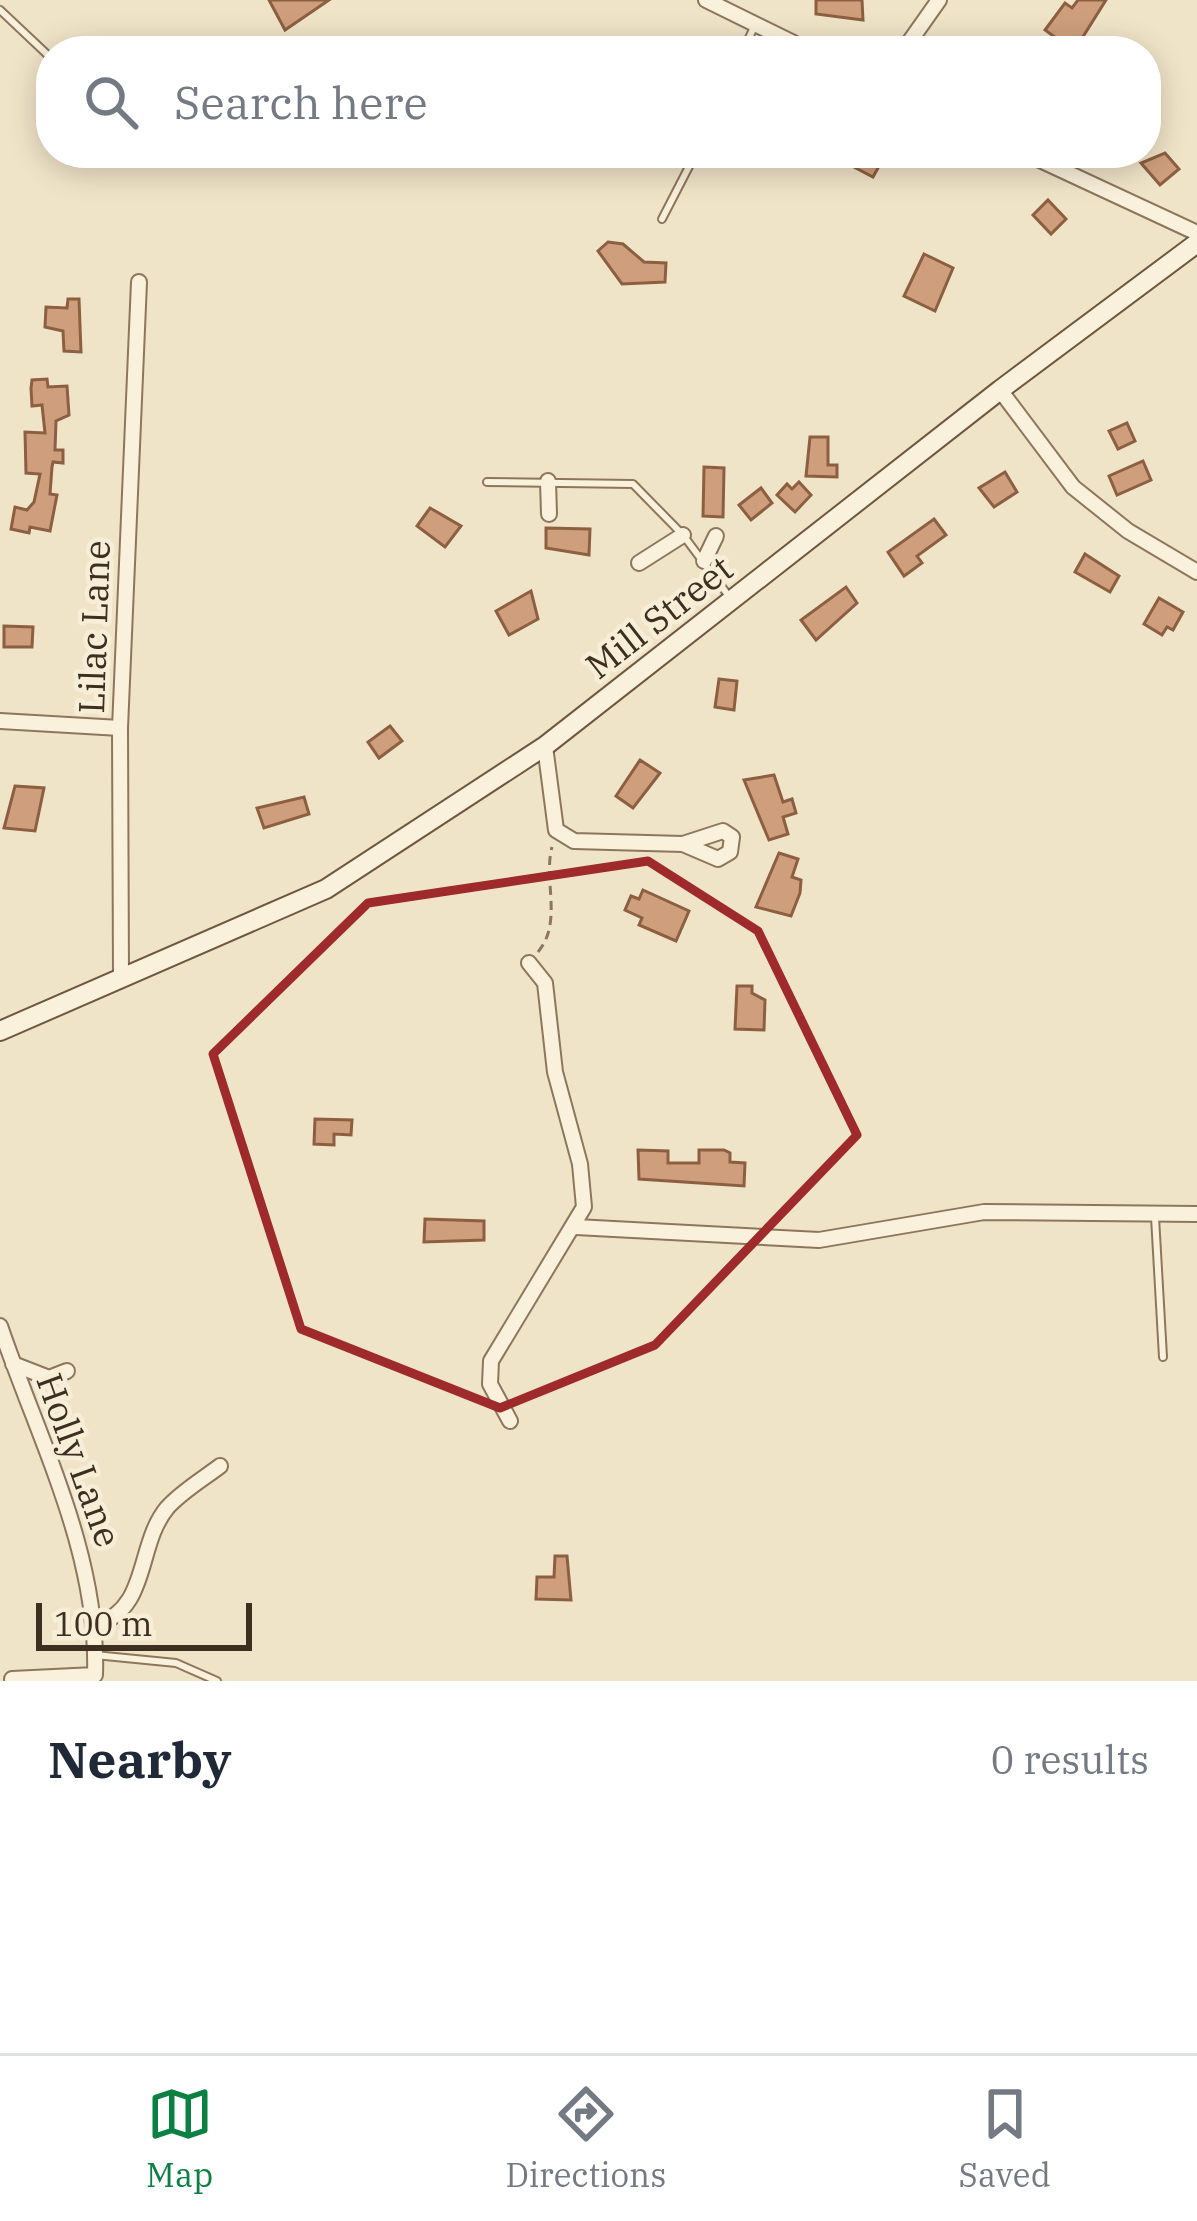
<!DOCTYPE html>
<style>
:root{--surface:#fff;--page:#f2f2f3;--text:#1f2937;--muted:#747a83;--line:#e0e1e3;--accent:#0b8043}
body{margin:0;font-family:"IBM Plex Serif",serif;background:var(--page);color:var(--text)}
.scale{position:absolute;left:36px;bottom:30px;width:216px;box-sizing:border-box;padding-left:12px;border:6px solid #3d2e20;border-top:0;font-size:33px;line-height:42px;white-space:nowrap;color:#3d2e20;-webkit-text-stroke:9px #f7eed8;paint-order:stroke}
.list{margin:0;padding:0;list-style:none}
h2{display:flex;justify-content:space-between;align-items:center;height:156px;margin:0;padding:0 48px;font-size:51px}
h2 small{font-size:39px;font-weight:400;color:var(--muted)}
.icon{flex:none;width:66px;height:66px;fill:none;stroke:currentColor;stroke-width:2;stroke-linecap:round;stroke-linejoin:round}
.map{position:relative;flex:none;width:1197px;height:1681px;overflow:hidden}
.search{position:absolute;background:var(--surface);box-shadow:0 6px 30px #0003;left:36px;right:36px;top:36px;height:132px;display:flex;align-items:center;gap:30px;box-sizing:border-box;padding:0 42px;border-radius:48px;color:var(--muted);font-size:45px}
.sheet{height:372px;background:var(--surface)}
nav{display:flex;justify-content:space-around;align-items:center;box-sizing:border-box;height:168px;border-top:3px solid var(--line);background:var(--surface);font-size:33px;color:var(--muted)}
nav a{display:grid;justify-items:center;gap:6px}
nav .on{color:var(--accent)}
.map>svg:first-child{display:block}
.building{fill:#cf9f7d;stroke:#8d5f41;stroke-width:3}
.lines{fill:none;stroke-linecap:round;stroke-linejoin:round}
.lane-casing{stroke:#8d765c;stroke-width:10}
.street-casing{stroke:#8d765c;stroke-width:18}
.secondary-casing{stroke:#6f573f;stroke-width:22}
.path{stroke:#8d765c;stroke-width:3;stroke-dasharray:9 6;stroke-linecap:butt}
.lane{stroke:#faf1dc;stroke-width:6}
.street{stroke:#faf1dc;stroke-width:14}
.secondary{stroke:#faf1dc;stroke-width:18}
.marked{fill:none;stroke:#9e2a2b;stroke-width:9;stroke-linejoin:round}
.labels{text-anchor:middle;stroke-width:9;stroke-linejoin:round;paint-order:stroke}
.street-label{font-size:36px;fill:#3d2e20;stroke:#f7eed8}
</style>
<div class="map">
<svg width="1197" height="1681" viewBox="0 0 1197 1681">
<rect width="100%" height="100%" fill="#f0e4c8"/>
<!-- building -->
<g class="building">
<path d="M269,0H329L285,30Z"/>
<path d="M816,0H862L863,20L816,14Z"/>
<path d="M1078,0H1106L1074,51L1045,30L1065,3L1072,8Z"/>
<path d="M827,153H870L883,159L873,177Z"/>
<path d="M1165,153L1179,169L1160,185L1141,163Z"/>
<path d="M1048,200L1066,219L1051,234L1033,215Z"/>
<path d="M608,242L623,244L644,262L666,263L665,282L622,284L598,251Z"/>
<path d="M924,254L953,268L935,311L904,296Z"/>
<path d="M68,299H79L81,352L64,351L63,331L45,327L46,307L67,308Z"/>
<path d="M47,379L48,387L67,386L69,415L56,421L55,450H63V463L53,462L52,467L50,494L57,495L50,531L30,527L29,533L11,529L15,507L27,510L34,502L40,474L26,473L25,432L45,433L42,405L32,406L31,388L32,380Z"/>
<path d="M1127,423L1135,441L1118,449L1109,431Z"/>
<path d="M810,437H828V465H837V477L806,476Z"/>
<path d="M1143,461L1151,480L1117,495L1109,476Z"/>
<path d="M704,467L724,468L723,517L703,516Z"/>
<path d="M1005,472L1017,492L994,507L979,488Z"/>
<path d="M799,482L811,495L795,512L777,495L787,484L792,489Z"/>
<path d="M761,488L772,503L751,520L739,505Z"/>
<path d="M430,508L461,526L445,547L417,526Z"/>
<path d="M934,519L946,535L917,556L922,563L904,576L888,552Z"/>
<path d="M546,528L590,529L589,555L546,548Z"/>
<path d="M1085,554L1119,576L1110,592L1075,572Z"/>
<path d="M846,587L857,603L816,640L801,620Z"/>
<path d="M531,591L538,619L509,635L496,611Z"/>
<path d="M1159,598L1183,612L1173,630L1167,627L1162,635L1144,624Z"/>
<path d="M4,626L33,627L32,647H4Z"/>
<path d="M719,679L737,681L734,710L715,707Z"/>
<path d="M390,726L402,741L379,758L368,742Z"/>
<path d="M640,760L660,773L633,808L616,796Z"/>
<path d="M774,775L783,802L792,799L796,813L783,817L788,834L769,840L744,780Z"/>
<path d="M15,786L44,788L35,831L4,828Z"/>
<path d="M304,797L309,814L264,828L257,808Z"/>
<path d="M779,853L798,859L792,877L801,880L800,893L791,916L756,907Z"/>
<path d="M643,890L689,911L676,941L639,925L642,918L625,910L631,896L639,899Z"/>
<path d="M737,986H752V993L765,1000L764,1030L735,1029Z"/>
<path d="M315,1119L352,1120L351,1135L334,1134V1145L314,1144Z"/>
<path d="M638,1150L668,1151V1163H699V1150H724L730,1153V1162L745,1163L744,1186L639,1179Z"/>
<path d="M425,1219L484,1221V1240L424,1242Z"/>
<path d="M555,1556H567L571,1600L536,1599L537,1577H554Z"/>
</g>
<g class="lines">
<defs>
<g id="lane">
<path d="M0,10L51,58"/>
<path d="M743,51L754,27"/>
<path d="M662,219L696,153"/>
<path d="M487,482L633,484L683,535L731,599"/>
<path d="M1155,1217L1163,1357"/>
<path d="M95,1655L176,1663L217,1681"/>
</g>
<g id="street">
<path d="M706,0L810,51"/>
<path d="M903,51L939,0"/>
<path d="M1025,153L1197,233"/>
<path d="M1000,390L1073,487L1128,531L1197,572"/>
<path d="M548,481L549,514"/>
<path d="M704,561L716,536"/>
<path d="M639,563L683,535"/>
<path d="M0,721L120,728"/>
<path d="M545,746L556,830L574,841L683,844L723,831L732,837L730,852L718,859L683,844"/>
<path d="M121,975L120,728L139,282"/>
<path d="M576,1227L819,1240L984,1212L1197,1214"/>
<path d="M0,1326C39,1441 99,1553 95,1675L12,1679"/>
<path d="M13,1364L49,1378L67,1371"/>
<path d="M510,1421L490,1384L491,1361L584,1207L580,1164L555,1072L545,983L529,963"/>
<path d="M96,1625C150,1608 136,1546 167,1508C181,1492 203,1479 220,1466"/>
</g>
<path id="secondary" d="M0,1031L326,889L545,746L1000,390L1197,243"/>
</defs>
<!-- lane casing -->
<use href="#lane" class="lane-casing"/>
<!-- street casing -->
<use href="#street" class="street-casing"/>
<!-- secondary casing -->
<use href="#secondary" class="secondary-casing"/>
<!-- path -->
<path class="path" d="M538,952C563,922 543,881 552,847"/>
<!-- lane -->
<use href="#lane" class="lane"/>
<!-- street -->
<use href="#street" class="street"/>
<!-- secondary -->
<use href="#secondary" class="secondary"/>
</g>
<!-- marked area -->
<path class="marked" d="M648,861L758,931L857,1135L655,1345L500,1408L301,1329L213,1054L368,903Z"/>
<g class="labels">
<!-- street labels -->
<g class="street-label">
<text transform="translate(659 617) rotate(-38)" y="13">Mill Street</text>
<text transform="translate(94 627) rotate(-88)" y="13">Lilac Lane</text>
<text transform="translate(79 1460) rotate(70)" y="13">Holly Lane</text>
</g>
</g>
</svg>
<div class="scale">100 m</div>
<div class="search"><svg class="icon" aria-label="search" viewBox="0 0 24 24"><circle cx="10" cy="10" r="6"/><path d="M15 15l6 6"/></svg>Search here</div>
</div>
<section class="sheet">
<h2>Nearby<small>0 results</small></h2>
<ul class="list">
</ul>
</section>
<nav>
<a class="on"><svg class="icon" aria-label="map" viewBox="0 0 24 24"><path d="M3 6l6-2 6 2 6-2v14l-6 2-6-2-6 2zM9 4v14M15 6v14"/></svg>Map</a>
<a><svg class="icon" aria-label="directions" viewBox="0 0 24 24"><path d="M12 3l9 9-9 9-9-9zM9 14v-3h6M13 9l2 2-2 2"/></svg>Directions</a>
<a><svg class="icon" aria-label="saved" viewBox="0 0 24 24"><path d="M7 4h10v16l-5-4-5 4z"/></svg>Saved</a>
</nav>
